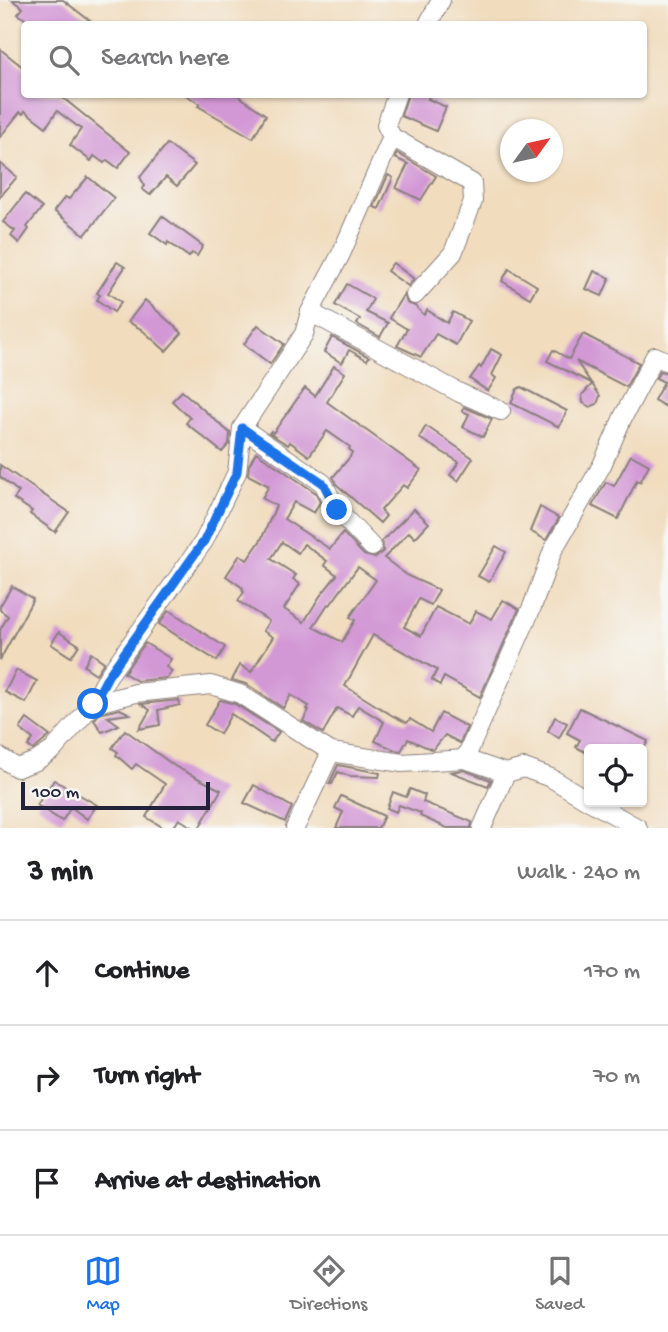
<!DOCTYPE html>
<meta charset="utf-8">
<style>
:root{--surface:#fff;--page:#f2f2f2;--text:#202124;--muted:#757577;--line:#e0e0e0;--accent:#1a73e8}
body{margin:0;font-family:"Gochi Hand",sans-serif;background:var(--page);color:var(--text)}
.controls{position:absolute;right:21px;bottom:21px;display:grid;overflow:hidden;border-radius:7px;box-shadow:0 2px 5px #0004}
.controls button{width:63px;height:63px;display:grid;place-items:center;padding:0;border:0;border-bottom:2px solid var(--line);background:var(--surface);color:var(--text);font:35px sans-serif}
.compass{position:absolute;left:500px;top:119px;width:63px;height:63px;border-radius:50%;background:var(--surface);box-shadow:0 2px 5px #0004;rotate:57deg}
.scale{position:absolute;left:21px;bottom:18px;width:189px;box-sizing:border-box;padding-left:7px;border:4px solid #22223b;border-top:0;font-size:19px;line-height:24px;white-space:nowrap;color:#22223b;-webkit-text-stroke:5px #f6f6f2;paint-order:stroke}
.stop{position:absolute;width:21px;height:21px;margin:-16px;border:5px solid #1a73e8;border-radius:50%;background:#fff}
.stop.end{background:#1a73e8;border-color:#fff;box-shadow:0 2px 7px #0008}
.list{margin:0;padding:0;list-style:none}
h2{display:flex;justify-content:space-between;align-items:center;height:91px;margin:0;padding:0 28px;font-size:30px}
h2 small{font-size:23px;font-weight:400;color:var(--muted)}
.list li{display:grid;grid-template-columns:46px 1fr auto;gap:21px;align-items:center;box-sizing:border-box;height:105px;padding:0 28px;border-top:2px solid var(--line)}
.list b{display:block;font-size:26px;white-space:nowrap}
.list em{font-size:23px;font-style:normal;color:var(--muted)}
.icon{flex:none;width:38px;height:38px;fill:none;stroke:currentColor;stroke-width:2;stroke-linecap:round;stroke-linejoin:round}
.map{position:relative;flex:none;width:668px;height:828px;overflow:hidden}
.search{position:absolute;background:var(--surface);box-shadow:0 2px 5px #0004;left:21px;right:21px;top:21px;height:77px;display:flex;align-items:center;gap:18px;box-sizing:border-box;padding:0 24px;border-radius:7px;color:var(--muted);font-size:26px}
.sheet{height:406px;background:var(--surface)}
nav{display:flex;justify-content:space-around;align-items:center;box-sizing:border-box;height:98px;border-top:2px solid var(--line);background:var(--surface);font-size:19px;color:var(--muted)}
nav a{display:grid;justify-items:center;gap:4px}
nav .on{color:var(--accent)}
.map>svg:first-child{display:block}
.building{fill:#d297d5;fill-rule:evenodd}
.lines{fill:none;stroke-linecap:round;stroke-linejoin:round}
.minor-casing{stroke:#8a7f7c;stroke-width:20}
.minor{stroke:#fff;stroke-width:18}
.route{stroke:#1a73e8;stroke-width:9}
</style>
<div class="map">
<svg width="668" height="828" viewBox="0 0 668 828">
<rect width="100%" height="100%" fill="#f6f6f2"/>
<filter id="ink" filterUnits="userSpaceOnUse"><feTurbulence type="fractalNoise" baseFrequency=".0143" numOctaves="2"/><feDisplacementMap in="SourceGraphic" scale="14" xChannelSelector="R" yChannelSelector="G"/><feConvolveMatrix kernelMatrix="1 2 1 2 8 2 1 2 1" color-interpolation-filters="sRGB"/></filter>
<filter id="wash" filterUnits="userSpaceOnUse"><feTurbulence type="fractalNoise" baseFrequency=".00686" numOctaves="4" result="noise"/><feDisplacementMap in="SourceGraphic" scale="28" xChannelSelector="R" yChannelSelector="G"/><feGaussianBlur stdDeviation="1.57" result="paint"/><feColorMatrix in="noise" values="0 0 0 0 0 0 0 0 0 0 0 0 0 0 0 0 0 1.4 0 .05"/><feComposite in="paint" operator="in"/></filter>
<g filter="url(#wash)">
<rect width="100%" height="100%" fill="#f1dcbd"/>
<g id="blocks">
<!-- building -->
<g class="building">
<path d="M12,0H63L94,24H32L18,14L23,8Z"/>
<path d="M0,49L24,68V94H58L130,152L118,168L107,160L104,163L94,156L91,161L70,145L81,129L57,111L46,127L25,111L23,114L20,112L0,137Z"/>
<path d="M184,94H236L266,115L253,138L198,106L200,104Z"/>
<path d="M408,94H430L428,99L446,107L436,131L401,116Z"/>
<path d="M167,144L195,165L177,186L166,177L150,195L142,189L145,186L140,177Z"/>
<path d="M397,153L436,176L421,200L396,188L408,164L395,158Z"/>
<path d="M0,163L17,177L0,197Z"/>
<path d="M388,175L393,178L379,209L374,207Z"/>
<path d="M88,177L114,198L85,235L54,211L65,197L69,199Z"/>
<path d="M25,194L42,208L27,227L29,229L19,243L11,236L15,231L3,222Z"/>
<path d="M162,216L203,246L197,256L192,253L189,257L168,242L167,245L150,233Z"/>
<path d="M117,262L125,267L108,293L121,302L114,312L97,300L100,295L97,293Z"/>
<path d="M393,263L414,279L408,286L387,271Z"/>
<path d="M509,269L537,286L530,298L502,281Z"/>
<path d="M594,271L610,278L602,296L586,289Z"/>
<path d="M347,284L373,299L366,312L388,323L380,337L357,324L360,319L335,305Z"/>
<path d="M404,294L407,303L415,306L424,315L427,310L447,323L453,312L469,321L456,345L436,334L421,357L397,346L407,329L389,318Z"/>
<path d="M145,300L182,333L166,351L141,329L128,322Z"/>
<path d="M258,325L284,344L270,364L244,344Z"/>
<path d="M583,334L639,363L626,387L576,361L591,383L547,361L553,350L569,359Z"/>
<path d="M332,337L369,357L367,360L349,350L342,363L324,352Z"/>
<path d="M491,349L502,355L492,375L496,378L488,391L470,379L479,366L481,368Z"/>
<path d="M334,366L345,373L327,402L421,470L407,488L403,485L381,510L386,516L380,523L337,485L333,477L350,457L352,452L349,449L350,447L327,431L309,456L290,442L288,445L269,433L271,431L273,433L305,388L315,396Z"/>
<path d="M660,371L668,373V408L654,400L664,382L656,378Z"/>
<path d="M592,384L600,396L597,404L590,407L583,403L582,395Z"/>
<path d="M521,387L567,411L559,427L511,403L517,389Z"/>
<path d="M182,391L230,433L229,444L222,452L186,423L190,418L172,401Z"/>
<path d="M464,407L492,419L483,437L463,427L469,414L462,411Z"/>
<path d="M426,426L473,458L458,481L450,475L459,462L419,438Z"/>
<path d="M256,452L316,493L320,502L314,513L294,502L284,519L330,549L343,533L364,555L375,558L383,551L382,541L414,509L429,523L415,538L409,532L384,558L408,576L439,590L431,605L419,599L404,627L421,636L436,607L469,624L476,611L492,619L503,600L519,609L480,697L444,677L440,685L432,680L437,670L373,635L345,686L393,716L407,723L410,719L431,732L441,713L467,727L460,743L445,735L433,750L408,739L401,751L395,750L375,741L384,722L358,706L352,716L337,708L323,733L303,721L309,710L307,709L309,706L291,695L283,708L246,684L232,680L240,665L251,672L273,637L263,631L269,621L238,601L244,592L242,590L243,588L226,576L240,555L247,560L261,540L276,506L262,498L269,486L248,475L249,465ZM282,542L298,553L304,544L327,561L324,565L337,575L320,596L304,622L284,609L300,584L293,579L296,575L271,559ZM358,567L376,580L350,617L355,620L342,642L313,627L328,604L330,605Z"/>
<path d="M631,455L649,465L640,482L637,480L618,519L592,506L606,482L614,486Z"/>
<path d="M0,465L69,512L55,532L30,514L32,511L14,499L19,492L0,477Z"/>
<path d="M540,507L559,518L546,540L530,531Z"/>
<path d="M496,546L506,552L489,582L478,576Z"/>
<path d="M12,586L33,599L0,660V630L8,616L0,610V606Z"/>
<path d="M169,610L225,647L217,661L159,624Z"/>
<path d="M59,632L79,645L71,657L51,644Z"/>
<path d="M145,643L171,659L166,667L172,671L167,678L137,681L124,673Z"/>
<path d="M91,653L104,662L96,674L84,666Z"/>
<path d="M16,670L37,681L26,703L5,692Z"/>
<path d="M179,700L180,705L158,710L160,725L139,729L150,710L141,704Z"/>
<path d="M220,700L235,704L279,732L272,742L231,714L220,734L205,725Z"/>
<path d="M580,708L648,741L644,749H589V754L576,747L580,740L567,733Z"/>
<path d="M120,709L130,714L108,717L119,725L102,732L94,720L99,714Z"/>
<path d="M555,717L567,723L559,738L548,731Z"/>
<path d="M27,719L50,736L33,750L28,746L33,739L20,729Z"/>
<path d="M125,730L176,767L221,790L199,828H194L179,819L173,828H164L146,817L165,784L136,764L132,769L116,755L118,752L112,748Z"/>
<path d="M338,765L380,773L379,777L350,776L338,772L332,784H329Z"/>
<path d="M463,770L491,780L488,786L451,772Z"/>
<path d="M54,780L97,805L87,819L71,807L62,821L37,805Z"/>
<path d="M254,785L292,807L285,822L244,803Z"/>
<path d="M410,789L425,795L423,802L472,822L471,828H447L420,816L421,813L399,805L396,812L387,808L393,792L406,797Z"/>
<path d="M341,796L384,816L378,828H336L343,812L335,808Z"/>
</g>
</g>
</g>
<g filter="url(#ink)">
<use href="#blocks" fill-opacity="0" stroke="#8a7f7c" stroke-width="2"/>
<g class="lines">
<defs>
<g id="minor">
<path d="M428,24L441,0"/>
<path d="M397,94L386,125L392,137L472,183L473,201L453,253L415,295"/>
<path d="M310,312L460,393L501,411"/>
<path d="M242,428L323,483L337,510L372,547"/>
<path d="M93,704L108,676L204,541L237,472L242,428L304,334L310,312L341,254L392,137"/>
<path d="M0,757L17,768L36,761L53,750L93,704L136,693L211,685L240,694L331,752L402,763L465,759L506,773L524,768L551,778L589,801"/>
<path d="M465,759L532,607L553,550L602,465L623,417L655,356L668,362"/>
<path d="M591,802L638,828"/>
<path d="M295,828L331,752"/>
<path d="M482,828L506,773"/>
</g>
</defs>
<!-- minor casing -->
<use href="#minor" class="minor-casing"/>
<!-- minor -->
<use href="#minor" class="minor"/>
</g>
</g>
<g class="lines" filter="url(#ink)">
<!-- route -->
<path class="route" d="M93,704L108,676L204,541L237,472L242,428L323,483L337,510"/>
</g>
</svg>
<div class="controls">
<button><svg class="icon" aria-label="locate" viewBox="0 0 24 24"><circle cx="12" cy="12" r="6"/><path d="M12 2v4M12 18v4M2 12h4M18 12h4"/></svg></button>
</div>
<svg class="compass" viewBox="-18 -18 36 36"><path d="M0-13l5 13h-10z" fill="#e53935"/><path d="M0 13l5-13h-10z" fill="#757577"/></svg>
<div class="scale">100 m</div>
<div class="stop" style="left:93px;top:704px"></div>
<div class="stop end" style="left:337px;top:510px"></div>
<div class="search"><svg class="icon" aria-label="search" viewBox="0 0 24 24"><circle cx="10" cy="10" r="6"/><path d="M15 15l6 6"/></svg>Search here</div>
</div>
<section class="sheet">
<h2>3 min<small>Walk · 240 m</small></h2>
<ul class="list">
<li><svg class="icon" aria-label="ahead" viewBox="0 0 24 24"><path d="M12 20V5M6 11l6-6 6 6"/></svg><div><b>Continue</b></div><em>170 m</em></li>
<li><svg class="icon" aria-label="right" viewBox="0 0 24 24"><path d="M7 20v-9h11M14 6l5 5-5 5"/></svg><div><b>Turn right</b></div><em>70 m</em></li>
<li><svg class="icon" aria-label="arrive" viewBox="0 0 24 24"><path d="M6 21V4h12l-3 4 3 4H6"/></svg><div><b>Arrive at destination</b></div></li>
</ul>
</section>
<nav>
<a class="on"><svg class="icon" aria-label="map" viewBox="0 0 24 24"><path d="M3 6l6-2 6 2 6-2v14l-6 2-6-2-6 2zM9 4v14M15 6v14"/></svg>Map</a>
<a><svg class="icon" aria-label="directions" viewBox="0 0 24 24"><path d="M12 3l9 9-9 9-9-9zM9 14v-3h6M13 9l2 2-2 2"/></svg>Directions</a>
<a><svg class="icon" aria-label="saved" viewBox="0 0 24 24"><path d="M7 4h10v16l-5-4-5 4z"/></svg>Saved</a>
</nav>
